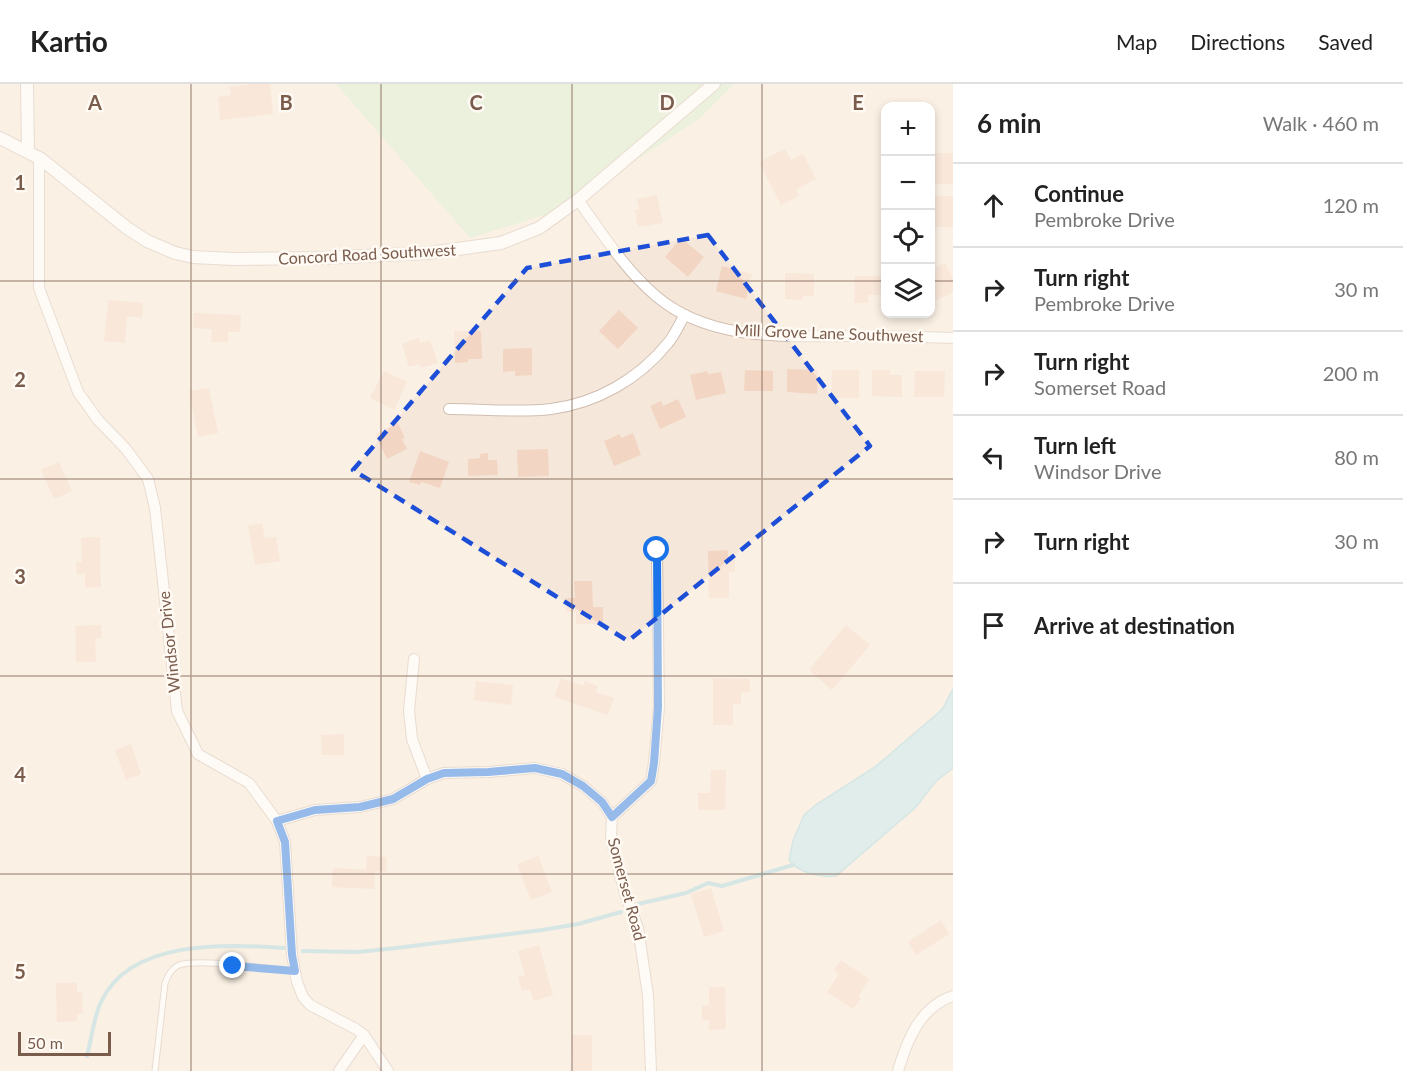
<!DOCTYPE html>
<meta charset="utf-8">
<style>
:root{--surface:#fff;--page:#f6f6f6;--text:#222;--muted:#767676;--line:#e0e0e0}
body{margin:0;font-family:Lato,sans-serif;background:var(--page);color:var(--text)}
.controls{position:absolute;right:18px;top:18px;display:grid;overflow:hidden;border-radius:12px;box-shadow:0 3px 9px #0003}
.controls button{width:54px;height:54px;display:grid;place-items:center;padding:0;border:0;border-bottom:2px solid var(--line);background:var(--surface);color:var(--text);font:30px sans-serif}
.scale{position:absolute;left:18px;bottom:15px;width:93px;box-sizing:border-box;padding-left:6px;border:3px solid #7a5c4d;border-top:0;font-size:16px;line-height:21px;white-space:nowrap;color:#7a5c4d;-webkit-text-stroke:4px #fffaf3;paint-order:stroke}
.stop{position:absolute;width:18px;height:18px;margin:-14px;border:4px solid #1a73e8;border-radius:50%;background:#fff}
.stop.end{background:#1a73e8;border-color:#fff;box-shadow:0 2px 6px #0008}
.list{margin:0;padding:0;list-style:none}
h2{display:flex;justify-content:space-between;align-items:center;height:78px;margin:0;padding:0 24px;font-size:26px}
h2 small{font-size:20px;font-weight:400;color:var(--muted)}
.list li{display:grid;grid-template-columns:39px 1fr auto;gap:18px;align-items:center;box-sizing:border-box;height:84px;padding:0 24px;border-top:2px solid var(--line)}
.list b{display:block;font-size:22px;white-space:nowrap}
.list p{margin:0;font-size:20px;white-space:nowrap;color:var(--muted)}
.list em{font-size:20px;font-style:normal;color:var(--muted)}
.icon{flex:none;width:33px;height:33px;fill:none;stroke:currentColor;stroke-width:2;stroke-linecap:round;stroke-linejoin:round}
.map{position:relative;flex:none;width:953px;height:987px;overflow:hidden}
header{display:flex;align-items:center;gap:36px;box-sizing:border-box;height:84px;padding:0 30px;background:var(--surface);border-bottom:2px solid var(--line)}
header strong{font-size:28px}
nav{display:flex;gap:33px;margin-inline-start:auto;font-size:21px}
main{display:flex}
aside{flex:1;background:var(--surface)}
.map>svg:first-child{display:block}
.residential{fill:#f5e8da;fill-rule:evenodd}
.green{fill:#d8ecc9}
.water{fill:#bfe3e8;stroke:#a5d3da;stroke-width:1.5}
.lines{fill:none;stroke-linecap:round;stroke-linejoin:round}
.stream{stroke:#a5d3da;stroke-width:4}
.building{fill:#f3d5c3}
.service-casing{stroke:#d1beb0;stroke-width:7}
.minor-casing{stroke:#d1beb0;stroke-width:12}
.tertiary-casing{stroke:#d1beb0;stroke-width:14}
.service{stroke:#fff;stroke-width:5}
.minor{stroke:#fff;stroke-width:10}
.tertiary{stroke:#fff;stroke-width:12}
.route{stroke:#1a73e8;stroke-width:8}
.marked{fill:none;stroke:#1d4ed8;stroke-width:4.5;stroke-dasharray:12 8;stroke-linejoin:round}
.grid{fill:none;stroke:#7a5c4d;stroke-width:1.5;stroke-opacity:0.55}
.labels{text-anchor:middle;stroke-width:5;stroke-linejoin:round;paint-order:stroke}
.street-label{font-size:16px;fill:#7a5c4d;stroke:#fffaf3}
.grid-label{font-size:20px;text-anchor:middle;font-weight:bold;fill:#7a5c4d;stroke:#fffaf3;stroke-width:5;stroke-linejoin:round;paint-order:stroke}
</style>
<header>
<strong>Kartio</strong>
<nav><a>Map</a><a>Directions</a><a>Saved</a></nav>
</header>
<main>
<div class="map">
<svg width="953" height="987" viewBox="0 0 953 987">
<rect width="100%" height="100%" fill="#fdf6ec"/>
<!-- residential -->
<path class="residential" d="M0,0H953V987H0ZM886,22H930V230H886Z"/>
<!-- green -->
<path class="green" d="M336,0H734L699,35L560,126L470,154Z"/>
<!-- water -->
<path class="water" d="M953,605V684L935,698L916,723L836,792C821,794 799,789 789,776L793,757L804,731L817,720L875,683L937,630L943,624Z"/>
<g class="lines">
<!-- stream -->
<g class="stream">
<path d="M638,820L686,809L708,799L722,802L793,781"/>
<path d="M303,867L358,868L396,864L542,846L578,840L621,828"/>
<path d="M87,972C92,954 93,935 101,918C130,855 226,860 284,864"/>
</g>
</g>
<!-- building -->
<g class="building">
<path d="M251,0H270L273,30L220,36L218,13L231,11L230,3Z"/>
<path d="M785,65L791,76L803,70L816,95L796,106L799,112L781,121L759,78Z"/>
<rect x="932" y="69" width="21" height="31"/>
<path d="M657,111L663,139L638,143L635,126L639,125L637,115Z"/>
<rect x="930" y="112" width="23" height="31"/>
<path d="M681,154L704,173L688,193L665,173Z"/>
<path d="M945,179L953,195V208L933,218L930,212V186Z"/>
<path d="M722,182L752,190L746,215L716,207Z"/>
<path d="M785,189L814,190V212H803V216L785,215Z"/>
<path d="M855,192H882L881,211H868V219H854Z"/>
<path d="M108,216L143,219L142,234L127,232L125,259L104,257Z"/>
<path d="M619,226L638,244L618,265L599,247Z"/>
<path d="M194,229L241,231L240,248H228V258H211L212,245L193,244Z"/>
<path d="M454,247H481L482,275H468V278L455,279Z"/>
<path d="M419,254L420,259L430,256L438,279L421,284L419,280L409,283L402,260Z"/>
<path d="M532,264V291L515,292V287L503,288V265Z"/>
<path d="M787,285L818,286L817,310L787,308Z"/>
<path d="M745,286L773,287V307H744Z"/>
<path d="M832,286H859V314H831Z"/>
<path d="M872,286H890V291H902V313L872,312Z"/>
<path d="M384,287L407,298L394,326L370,314Z"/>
<path d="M707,287L708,290L721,288L726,309L696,316L690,291Z"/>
<path d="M915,287H945L944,313H914Z"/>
<path d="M209,304L218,349L198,353L189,307Z"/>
<path d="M678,315L686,333L660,345L650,322L661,317L663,322Z"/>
<path d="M398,339L405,354L402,355L407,365L387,375L375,350Z"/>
<path d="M633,349L641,371L614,382L604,357L620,350L621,354Z"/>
<path d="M548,365L549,392L518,393L517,366Z"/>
<path d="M420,367L449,378L440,404L421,398L420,401L409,398Z"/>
<path d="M488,369V376H497L498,391L468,392V375L480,374V370Z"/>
<path d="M59,378L72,407L54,415L41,386Z"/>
<path d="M262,439L265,454L276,453L280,477L255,481L248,442Z"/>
<path d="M100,453L101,503L85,504V489L77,490L76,478H82L81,454Z"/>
<path d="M728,466V476H735V488H729V514H709L708,467Z"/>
<path d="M574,497H592L593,523H603V540H576V528H566V514H575Z"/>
<path d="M101,541L102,554H95L96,578H76L75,542Z"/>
<path d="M846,541L870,561L832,606L809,586Z"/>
<path d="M561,594L583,602L585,597L598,602L596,608L614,614L608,631L554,613Z"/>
<path d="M713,594L750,595V608H741V620H733V641H713Z"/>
<path d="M476,597L513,601L511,621L474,616Z"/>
<path d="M344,650V671H322L321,651Z"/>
<path d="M131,660L141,690L126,696L115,666Z"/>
<path d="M711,686H726L725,726H698V709H710Z"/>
<path d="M367,772L387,773L386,788L375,787L374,805L332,803L333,784L366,786Z"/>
<path d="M538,772L552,808L531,816L517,780Z"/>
<path d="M711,804L724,847L704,853L691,810Z"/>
<path d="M941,836L949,850L916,871L908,858Z"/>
<path d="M539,861L553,911L534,917L530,905L522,907L518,893L525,891L518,867Z"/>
<path d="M841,876L869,895L858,912L861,914L853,925L827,908L839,890L834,886Z"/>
<path d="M56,899H77V908H82L83,929L77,930V937L57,938Z"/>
<path d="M709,903H725L726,945L709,946V936H702V921H709Z"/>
<path d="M572,951H592V987H573Z"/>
</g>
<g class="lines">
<defs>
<path id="service" d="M155,987L165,899C168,891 171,885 179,881C199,874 271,885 295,887"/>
<g id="minor">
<path d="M39,73V204L78,308L98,336L126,365L148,395L155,424L177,627L198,670L249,699L277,737L285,758L292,871L297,898L303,913L310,921L356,945L364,951L388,987"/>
<path d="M578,116C602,149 625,186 656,212C710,258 786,252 853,252C886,252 920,253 953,254"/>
<path d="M449,325C482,325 519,329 551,325C597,319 639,295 668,259C675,251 679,240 685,231"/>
<path d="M414,575L409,627L412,655L427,695"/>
<path d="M612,733L651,697L654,679L659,623L657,467"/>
<path d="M277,737L315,726L360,723L393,715L427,695L444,689L488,688L535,684L562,690L583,702L602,718L612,733L611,753L616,774L625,810L638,844L648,911L651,987"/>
<path d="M339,987L364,951"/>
<path d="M898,987C907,956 920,923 953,912"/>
</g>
<g id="tertiary">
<path d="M27,0L28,67"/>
<path d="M0,54L41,75L127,144L147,157L175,169L193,173L234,175L322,174L429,169L501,159L539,144L578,116L714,0"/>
</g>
</defs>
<!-- service casing -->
<use href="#service" class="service-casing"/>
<!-- minor casing -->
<use href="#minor" class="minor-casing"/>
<!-- tertiary casing -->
<use href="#tertiary" class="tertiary-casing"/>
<!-- service -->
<use href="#service" class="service"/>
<!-- minor -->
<use href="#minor" class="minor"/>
<!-- tertiary -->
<use href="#tertiary" class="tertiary"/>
</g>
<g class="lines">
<!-- route -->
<path class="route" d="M233,882L295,887L292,871L285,758L277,737L315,726L360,723L393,715L427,695L444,689L488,688L535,684L562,690L583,702L602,718L612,733L651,697L654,679L658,623L657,466"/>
</g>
<!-- marked area -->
<path d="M0 0H953V987H0ZM708,151L870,362L628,557L353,386L527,184Z" fill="#fdf6ec" fill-opacity=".55" fill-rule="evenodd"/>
<path class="marked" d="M708,151L870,362L628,557L353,386L527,184Z"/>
<!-- grid -->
<path class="grid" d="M191,0V987M381,0V987M572,0V987M762,0V987M0,197H886M930,197H953M0,395H953M0,592H953M0,790H953"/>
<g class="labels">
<!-- street labels -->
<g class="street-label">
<text transform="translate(367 170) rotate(-3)" y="6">Concord Road Southwest</text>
<text transform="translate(829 249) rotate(2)" y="6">Mill Grove Lane Southwest</text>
<text transform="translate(169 558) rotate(-96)" y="6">Windsor Drive</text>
<text transform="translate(627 805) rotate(75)" y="6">Somerset Road</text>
</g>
</g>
<g class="grid-label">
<text x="95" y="26">A</text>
<text x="286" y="26">B</text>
<text x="476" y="26">C</text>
<text x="667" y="26">D</text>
<text x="858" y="26">E</text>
<text x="20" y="106">1</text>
<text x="20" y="303">2</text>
<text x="20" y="500">3</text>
<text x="20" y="698">4</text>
<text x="20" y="895">5</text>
</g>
</svg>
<div class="controls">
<button>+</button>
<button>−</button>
<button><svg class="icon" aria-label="locate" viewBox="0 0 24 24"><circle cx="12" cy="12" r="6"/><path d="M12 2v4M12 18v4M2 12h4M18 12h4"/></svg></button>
<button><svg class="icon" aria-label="layers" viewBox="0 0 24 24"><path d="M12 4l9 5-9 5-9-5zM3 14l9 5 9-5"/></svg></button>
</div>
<div class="scale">50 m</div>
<div class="stop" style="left:657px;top:466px"></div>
<div class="stop end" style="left:233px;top:882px"></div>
</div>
<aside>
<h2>6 min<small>Walk · 460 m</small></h2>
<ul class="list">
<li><svg class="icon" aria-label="ahead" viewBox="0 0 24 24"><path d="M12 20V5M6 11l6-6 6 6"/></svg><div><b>Continue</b><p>Pembroke Drive</p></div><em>120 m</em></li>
<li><svg class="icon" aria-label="right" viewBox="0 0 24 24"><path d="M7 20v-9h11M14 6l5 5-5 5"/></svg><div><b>Turn right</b><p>Pembroke Drive</p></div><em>30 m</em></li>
<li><svg class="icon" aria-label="right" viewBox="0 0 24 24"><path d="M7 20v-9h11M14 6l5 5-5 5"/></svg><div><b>Turn right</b><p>Somerset Road</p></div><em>200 m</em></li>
<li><svg class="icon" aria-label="left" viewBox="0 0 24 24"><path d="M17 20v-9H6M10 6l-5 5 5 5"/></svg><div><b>Turn left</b><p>Windsor Drive</p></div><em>80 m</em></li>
<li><svg class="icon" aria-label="right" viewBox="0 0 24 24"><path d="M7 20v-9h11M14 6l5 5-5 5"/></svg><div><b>Turn right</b></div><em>30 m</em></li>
<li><svg class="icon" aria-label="arrive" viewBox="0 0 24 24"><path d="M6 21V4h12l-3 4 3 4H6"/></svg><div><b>Arrive at destination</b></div></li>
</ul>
</aside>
</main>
